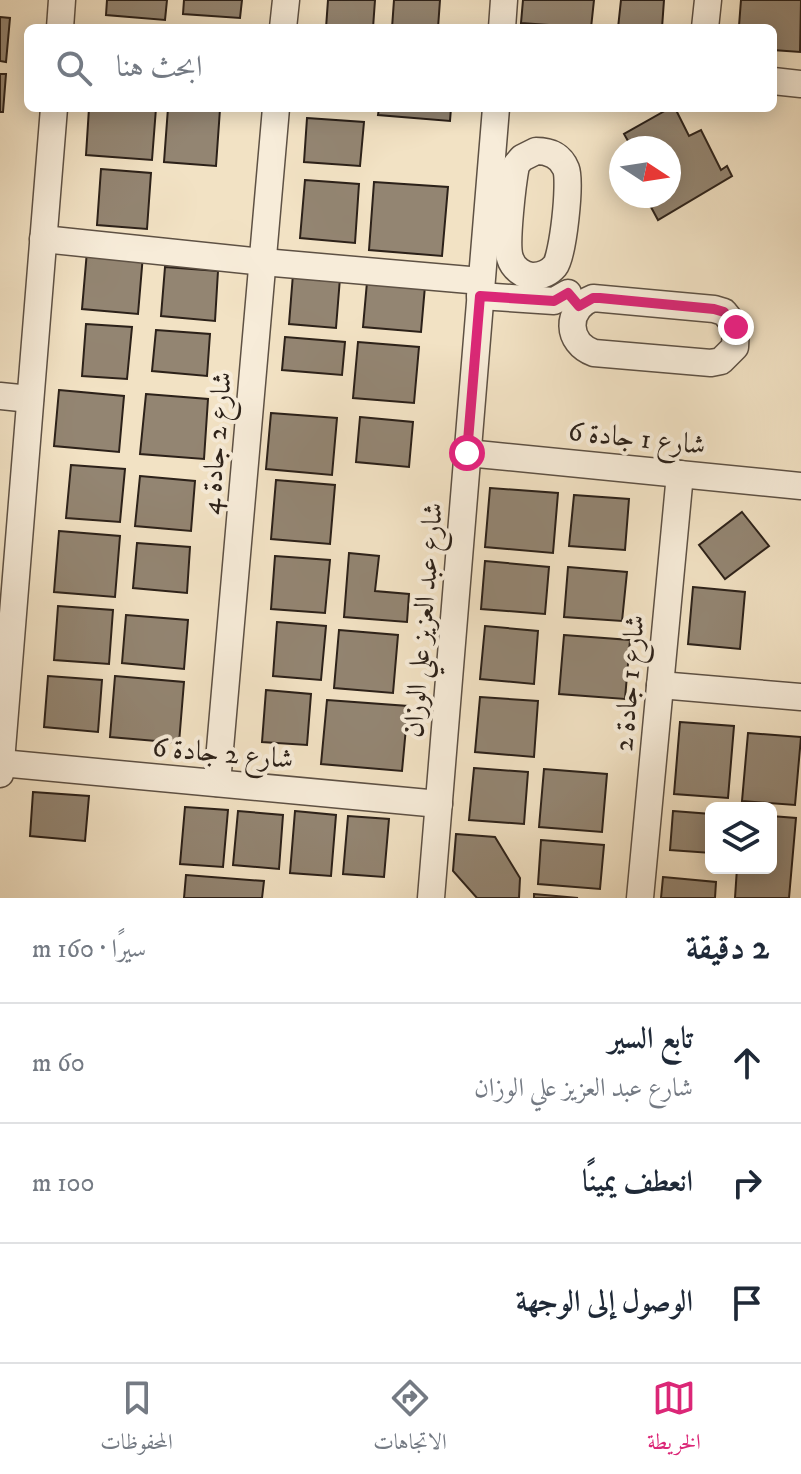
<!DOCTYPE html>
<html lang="ar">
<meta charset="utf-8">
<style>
:root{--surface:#fff;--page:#f6f6f7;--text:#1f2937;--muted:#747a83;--line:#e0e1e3;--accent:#db2777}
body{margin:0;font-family:"IM FELL DW Pica",Amiri,serif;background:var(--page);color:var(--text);direction:rtl}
.controls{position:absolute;right:24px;bottom:24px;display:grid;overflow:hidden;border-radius:12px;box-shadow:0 4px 20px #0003}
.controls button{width:72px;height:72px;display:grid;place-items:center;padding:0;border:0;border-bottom:2px solid var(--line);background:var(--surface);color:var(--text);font:40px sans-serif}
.compass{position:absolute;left:609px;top:136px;width:72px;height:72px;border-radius:50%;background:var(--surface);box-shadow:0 4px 20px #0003;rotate:102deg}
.stop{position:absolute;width:24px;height:24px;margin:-18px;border:6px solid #db2777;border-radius:50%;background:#fff}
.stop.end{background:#db2777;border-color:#fff;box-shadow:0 2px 8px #0008}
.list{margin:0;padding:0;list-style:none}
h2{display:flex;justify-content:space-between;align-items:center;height:104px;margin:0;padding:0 32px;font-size:34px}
h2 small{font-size:26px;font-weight:400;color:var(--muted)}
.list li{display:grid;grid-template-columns:52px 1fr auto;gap:24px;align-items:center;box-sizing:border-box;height:120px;padding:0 32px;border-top:2px solid var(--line)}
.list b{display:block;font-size:30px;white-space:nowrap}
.list p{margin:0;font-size:26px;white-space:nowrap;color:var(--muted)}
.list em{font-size:26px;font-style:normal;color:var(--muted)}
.icon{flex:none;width:44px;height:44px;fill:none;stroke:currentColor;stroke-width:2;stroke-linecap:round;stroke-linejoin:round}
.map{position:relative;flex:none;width:801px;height:898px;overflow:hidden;direction:ltr}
.search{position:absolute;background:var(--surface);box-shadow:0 4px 20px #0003;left:24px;right:24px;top:24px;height:88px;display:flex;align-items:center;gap:20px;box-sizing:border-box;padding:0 28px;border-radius:12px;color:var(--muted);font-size:30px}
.sheet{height:464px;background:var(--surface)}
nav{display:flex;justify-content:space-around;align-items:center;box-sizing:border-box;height:112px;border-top:2px solid var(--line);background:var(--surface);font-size:22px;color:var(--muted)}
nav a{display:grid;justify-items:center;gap:4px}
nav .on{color:var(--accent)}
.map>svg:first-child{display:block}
.building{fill:#938572;stroke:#2c2119;stroke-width:2}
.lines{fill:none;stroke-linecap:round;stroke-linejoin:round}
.minor-casing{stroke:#5e5144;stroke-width:29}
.minor{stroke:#f7ecd9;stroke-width:26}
.route{stroke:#db2777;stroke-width:10}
.labels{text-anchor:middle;stroke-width:8;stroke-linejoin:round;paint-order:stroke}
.street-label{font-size:28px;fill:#2c2119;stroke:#f7ecd9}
</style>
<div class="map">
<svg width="801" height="898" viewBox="0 0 801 898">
<rect width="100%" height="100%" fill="#f2e2c4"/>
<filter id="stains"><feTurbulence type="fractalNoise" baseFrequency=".0025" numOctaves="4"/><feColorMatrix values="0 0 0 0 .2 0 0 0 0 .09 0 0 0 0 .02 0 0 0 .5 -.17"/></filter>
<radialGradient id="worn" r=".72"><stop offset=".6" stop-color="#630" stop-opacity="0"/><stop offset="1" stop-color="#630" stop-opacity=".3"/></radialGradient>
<!-- building -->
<g class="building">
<path d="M107,0H167L165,20L106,15Z"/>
<path d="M184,0H242L240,18L183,14Z"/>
<path d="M328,0H375L373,28H326Z"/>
<path d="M394,0H440L438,28H392Z"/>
<path d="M523,0H594L591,28L521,23Z"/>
<path d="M621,0H664L662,28H618Z"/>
<path d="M741,0H801L800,52L773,50V28L739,26Z"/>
<path d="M0,17L10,18L6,62L0,61Z"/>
<path d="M0,74H6L3,112H0Z"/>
<path d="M89,108H156L152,160L86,155Z"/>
<path d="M168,108L220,109L216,166L164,162Z"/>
<path d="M379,108H451L450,121L378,115Z"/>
<path d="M670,108H675L689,136L701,130L721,170L727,166L732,176L658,220L645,196H669V148H632L624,134Z"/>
<path d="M307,118L364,122L360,166L304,162Z"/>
<path d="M101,169L151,173L147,229L97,225Z"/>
<path d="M305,180L359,184L355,243L300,238Z"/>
<path d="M374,182L448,187L442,256L369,250Z"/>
<path d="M87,251L143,255L138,314L82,309Z"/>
<path d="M165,267L218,271L215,321L161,316Z"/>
<path d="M293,274L340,278L336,328L289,324Z"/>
<path d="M367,282L425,286L421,332L363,327Z"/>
<path d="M86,324L132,327L127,379L82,376Z"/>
<path d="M156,330L210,334L207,376L152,371Z"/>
<path d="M285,337L345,342L342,375L282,370Z"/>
<path d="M358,342L419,347L414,403L353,398Z"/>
<path d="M59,390L124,396L119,452L54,446Z"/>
<path d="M146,394L208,399L204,459L140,454Z"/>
<path d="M271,413L337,418L332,475L266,469Z"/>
<path d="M360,417L413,422L409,467L356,462Z"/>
<path d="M71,465L125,469L120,522L66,518Z"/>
<path d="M140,476L195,481L191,531L135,526Z"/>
<path d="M276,480L335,485L330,544L271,539Z"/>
<path d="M490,488L558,493L553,553L485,547Z"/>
<path d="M574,495L629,499L625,550L569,546Z"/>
<path d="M742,512L769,546L725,579L699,545Z"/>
<path d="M59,531L120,536L115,597L54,592Z"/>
<path d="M137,543L190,547L187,593L133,588Z"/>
<path d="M349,553L379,556L375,591L409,594L407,622L344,617Z"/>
<path d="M275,556L330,560L325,613L271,609Z"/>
<path d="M485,561L549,567L545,614L481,609Z"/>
<path d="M568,567L627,572L622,621L564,617Z"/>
<path d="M693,587L745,592L740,649L688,644Z"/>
<path d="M58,606L113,610L109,664L54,660Z"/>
<path d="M126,615L188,620L184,669L122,663Z"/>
<path d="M277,622L326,626L321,680L273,676Z"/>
<path d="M485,626L538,631L534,684L480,679Z"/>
<path d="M339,630L398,635L393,693L334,688Z"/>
<path d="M564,635L630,640L625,699L559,694Z"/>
<path d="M48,676L102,680L98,732L44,727Z"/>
<path d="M115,676L184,682L179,743L110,737Z"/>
<path d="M266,690L311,694L307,745L262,742Z"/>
<path d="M480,697L538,701L534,757L475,752Z"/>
<path d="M327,700L408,706L402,771L321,764Z"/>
<path d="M680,722L734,726L728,798L674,794Z"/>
<path d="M748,733L801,737L795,805L742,801Z"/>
<path d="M474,768L528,772L524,824L469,820Z"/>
<path d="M544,769L607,774L602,832L539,827Z"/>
<path d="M33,792L89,796L85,841L30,836Z"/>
<path d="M185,807L228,810L223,867L180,864Z"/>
<path d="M238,811L283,815L279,869L233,865Z"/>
<path d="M295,811L336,815L331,876L290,873Z"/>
<path d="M673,811L711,814V853L670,850Z"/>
<path d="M348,816L389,819L384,877L343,874Z"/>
<path d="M771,816L796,818L789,898H735L737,868H771Z"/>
<path d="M456,834L495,837L520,878L519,898H477L453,871Z"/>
<path d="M541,840L604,845L600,889L538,884Z"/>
<path d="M186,875L264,881L262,898H184Z"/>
<path d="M663,877L716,882L715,898H661Z"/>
<path d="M534,894L578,898H534Z"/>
</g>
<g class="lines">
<defs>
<g id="minor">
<path d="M60,28L62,0"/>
<path d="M283,28L286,0"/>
<path d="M502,28L504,0"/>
<path d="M705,28L708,0"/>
<path d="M773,81L801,84"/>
<path d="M536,151C550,151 561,156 566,169C571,182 563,256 555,266C549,273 541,276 533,276C523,276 513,268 510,258C505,244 513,181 516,165L522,158Z"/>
<path d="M43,239L263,262L481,281"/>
<path d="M480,296L554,301L568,293"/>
<path d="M593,298L714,309L724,312L736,327L735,347L721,361L711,363L594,353C566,343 565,309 593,298Z"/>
<path d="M0,396L30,399"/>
<path d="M467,453L801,486"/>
<path d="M660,685L801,697"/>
<path d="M1,763L439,804"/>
<path d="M0,774L54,108"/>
<path d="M217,783L276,108"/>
<path d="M431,898L496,108"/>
<path d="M640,898L680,474"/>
</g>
</defs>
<!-- minor casing -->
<use href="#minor" class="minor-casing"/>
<!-- minor -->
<use href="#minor" class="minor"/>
</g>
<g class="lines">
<!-- route -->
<path class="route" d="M467,453L480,296L554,301L568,293L579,306L593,298H600L714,309L724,312L736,327"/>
</g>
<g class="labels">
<!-- street labels -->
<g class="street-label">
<text transform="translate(637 437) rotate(6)" y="10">شارع 1 جادة 6</text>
<text transform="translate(215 443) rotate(-85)" y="10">شارع 2 جادة 4</text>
<text transform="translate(422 620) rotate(-85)" y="10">شارع عبد العزيز علي الوزان</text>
<text transform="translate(628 683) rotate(-85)" y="10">شارع 1 جادة 2</text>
<text transform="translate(223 752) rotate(5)" y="10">شارع 2 جادة 6</text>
</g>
</g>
<rect width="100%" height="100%" filter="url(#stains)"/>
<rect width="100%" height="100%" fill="url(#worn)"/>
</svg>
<div class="controls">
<button><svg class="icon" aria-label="layers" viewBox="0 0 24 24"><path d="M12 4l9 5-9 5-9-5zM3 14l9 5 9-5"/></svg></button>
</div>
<svg class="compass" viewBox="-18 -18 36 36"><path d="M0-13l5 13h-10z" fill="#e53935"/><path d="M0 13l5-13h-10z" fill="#747a83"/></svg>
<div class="stop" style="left:467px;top:453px"></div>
<div class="stop end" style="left:736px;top:327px"></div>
<div class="search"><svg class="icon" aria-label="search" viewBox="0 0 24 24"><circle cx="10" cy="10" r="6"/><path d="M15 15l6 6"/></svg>ابحث هنا</div>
</div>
<section class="sheet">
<h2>2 دقيقة<small>سيرًا · 160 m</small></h2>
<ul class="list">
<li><svg class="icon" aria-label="ahead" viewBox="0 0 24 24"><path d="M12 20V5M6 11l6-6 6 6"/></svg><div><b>تابع السير</b><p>شارع عبد العزيز علي الوزان</p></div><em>60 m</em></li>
<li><svg class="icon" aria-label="right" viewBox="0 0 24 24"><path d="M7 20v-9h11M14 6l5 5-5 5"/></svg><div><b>انعطف يمينًا</b></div><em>100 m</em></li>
<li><svg class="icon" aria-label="arrive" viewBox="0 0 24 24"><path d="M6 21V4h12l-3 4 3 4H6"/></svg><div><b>الوصول إلى الوجهة</b></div></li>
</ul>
</section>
<nav>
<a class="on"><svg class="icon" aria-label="map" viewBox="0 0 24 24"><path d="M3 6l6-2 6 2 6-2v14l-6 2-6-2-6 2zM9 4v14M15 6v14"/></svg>الخريطة</a>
<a><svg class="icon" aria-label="directions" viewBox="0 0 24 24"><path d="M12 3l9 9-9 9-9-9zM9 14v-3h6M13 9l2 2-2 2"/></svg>الاتجاهات</a>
<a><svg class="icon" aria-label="saved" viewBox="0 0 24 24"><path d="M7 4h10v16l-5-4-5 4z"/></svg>المحفوظات</a>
</nav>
